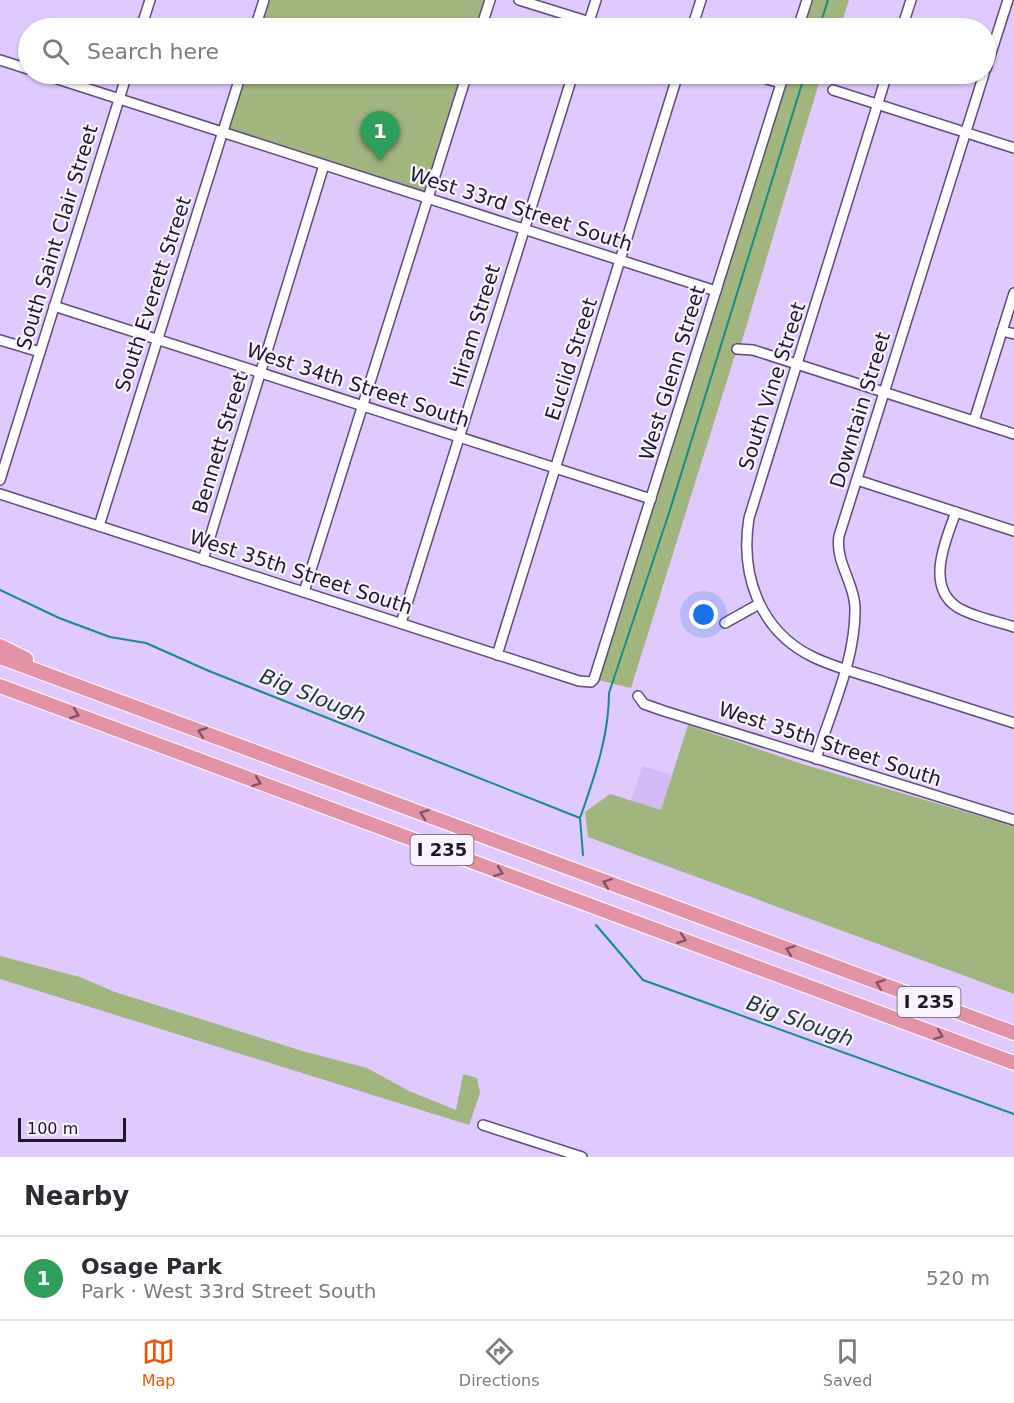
<!DOCTYPE html>
<meta charset="utf-8">
<style>
:root{--surface:#fff;--page:#f2f2f3;--text:#2b2b33;--muted:#7c7c81;--line:#e1e1e2;--accent:#ea580c}
body{margin:0;font-family:"DejaVu Sans",sans-serif;background:var(--page);color:var(--text)}
.scale{position:absolute;left:18px;bottom:15px;width:108px;box-sizing:border-box;padding-left:6px;border:3px solid #20172a;border-top:0;font-size:16px;line-height:21px;white-space:nowrap;color:#20172a;-webkit-text-stroke:4px #f8f3fe;paint-order:stroke}
.you{position:absolute;left:704px;top:615px;width:21px;height:21px;margin:-15px;border:4px solid #fff;border-radius:50%;background:#1a73e8;box-shadow:0 0 0 9px #1a73e833}
.badge{display:grid;place-items:center;width:39px;height:39px;border-radius:50%;background:var(--accent);color:#fff;font-size:20px;font-weight:700}
.pin{position:absolute;translate:-50% -50px;filter:drop-shadow(0 2px 3px #0008)}
.pin::after{content:'';position:absolute;top:32px;width:21px;height:18px;background:inherit;clip-path:polygon(0 0,100% 0,50% 100%)}
.list{margin:0;padding:0;list-style:none}
h2{display:flex;justify-content:space-between;align-items:center;height:78px;margin:0;padding:0 24px;font-size:26px}
h2 small{font-size:20px;font-weight:400;color:var(--muted)}
.list li{display:grid;grid-template-columns:39px 1fr auto;gap:18px;align-items:center;box-sizing:border-box;height:84px;padding:0 24px;border-top:2px solid var(--line)}
.list b{display:block;font-size:22px;white-space:nowrap}
.list p{margin:0;font-size:20px;white-space:nowrap;color:var(--muted)}
.list em{font-size:20px;font-style:normal;color:var(--muted)}
.icon{flex:none;width:33px;height:33px;fill:none;stroke:currentColor;stroke-width:2;stroke-linecap:round;stroke-linejoin:round}
.map{position:relative;flex:none;width:1014px;height:1157px;overflow:hidden}
.search{position:absolute;background:var(--surface);box-shadow:0 2px 4px #0004;left:18px;right:18px;top:18px;height:66px;display:flex;align-items:center;gap:15px;box-sizing:border-box;padding:0 21px;border-radius:33px;color:var(--muted);font-size:22px}
.sheet{height:162px;background:var(--surface)}
nav{display:flex;justify-content:space-around;align-items:center;box-sizing:border-box;height:84px;border-top:2px solid var(--line);background:var(--surface);font-size:16px;color:var(--muted)}
nav a{display:grid;justify-items:center;gap:3px}
nav .on{color:var(--accent)}
.map>svg:first-child{display:block}
.built{fill:#d4baf4}
.green{fill:#a1b57f}
.lines{fill:none;stroke-linecap:round;stroke-linejoin:round}
.stream{stroke:#128f83;stroke-width:2}
.minor-casing{stroke:#604b78;stroke-width:12}
.highway-casing{stroke:#fff;stroke-width:16}
.minor{stroke:#fff;stroke-width:9}
.highway{stroke:#e492a5;stroke-width:14}
.oneway{stroke:#825468}
.labels{text-anchor:middle;stroke-width:4.5;stroke-linejoin:round;paint-order:stroke}
.shield{fill:#f8f3fe;stroke:#61596a;stroke-width:1.5}
.shield-label{font-size:18px;font-weight:bold;fill:#20172a}
.street-label{font-size:20px;fill:#20172a;stroke:#f8f3fe}
.water-label{font-size:21px;font-style:italic;fill:#223a37;stroke:#f8f3fe}
</style>
<div class="map">
<svg width="1014" height="1157" viewBox="0 0 1014 1157">
<rect width="100%" height="100%" fill="#e0c9fe"/>
<!-- built -->
<path class="built" d="M642,766L672,775L661,810L631,801Z"/>
<!-- green -->
<g class="green">
<path d="M267,0H484L476,28H258Z"/>
<path d="M811,0H849L840,28H802Z"/>
<path d="M244,74H461L424,193L227,129Z"/>
<path d="M788,74H827L818,86L741,344L734,358L631,688L598,680Z"/>
<path d="M688,725L802,764L1014,826V994L588,837L585,812L610,794L661,810Z"/>
<path d="M0,956L80,977L115,992L302,1051L367,1068L409,1091L456,1110L463,1074L477,1078L480,1093L469,1125L0,979Z"/>
</g>
<g class="lines">
<!-- stream -->
<g class="stream">
<path d="M819,28L828,0"/>
<path d="M0,590L59,618L110,637L146,643L209,671L580,818L583,855"/>
<path d="M580,818C594,778 609,737 609,693L669,513L805,74"/>
<path d="M596,925L643,980L1014,1114"/>
</g>
<defs>
<g id="minor">
<path d="M519,0L609,28"/>
<path d="M141,28L150,0"/>
<path d="M255,28L264,0"/>
<path d="M481,28L490,0"/>
<path d="M587,28L596,0"/>
<path d="M692,28L701,0"/>
<path d="M798,28L807,0"/>
<path d="M902,28L911,0"/>
<path d="M0,60L28,69"/>
<path d="M986,69L1008,0"/>
<path d="M42,74L716,291"/>
<path d="M749,74L781,83"/>
<path d="M887,74L749,518C740,574 759,631 813,657C838,669 865,675 891,684C932,697 973,710 1014,723"/>
<path d="M833,90L1014,148"/>
<path d="M54,306L651,499"/>
<path d="M1002,331L1014,334"/>
<path d="M0,340L40,352"/>
<path d="M737,349L753,350L1014,434"/>
<path d="M974,421L1014,293"/>
<path d="M0,480L127,74"/>
<path d="M857,480L1014,531"/>
<path d="M0,494L579,681L591,682L594,679L784,74"/>
<path d="M956,512C946,539 925,586 957,607C973,617 996,621 1014,627"/>
<path d="M99,526L241,74"/>
<path d="M203,560L324,165"/>
<path d="M304,592L467,74"/>
<path d="M401,623L573,74"/>
<path d="M725,623L759,604"/>
<path d="M497,655L678,74"/>
<path d="M638,696L644,704L664,711L1014,820"/>
<path d="M816,759C831,710 856,659 855,607C854,582 835,562 839,536L984,74"/>
<path d="M483,1125L582,1157"/>
</g>
<g id="highway">
<path d="M0,646L26,659"/>
<path d="M0,657L1014,1033"/>
<path d="M0,686L1014,1063"/>
</g>
</defs>
<!-- minor casing -->
<use href="#minor" class="minor-casing"/>
<!-- highway casing -->
<use href="#highway" class="highway-casing"/>
<!-- minor -->
<use href="#minor" class="minor"/>
<!-- highway -->
<use href="#highway" class="highway"/>
</g>
<!-- one-way arrows -->
<defs><path id="oneway-chevron" d="M-2-3.5L2.5 0L-2 3.5" fill="none" stroke-width="1.6" stroke-linecap="round" stroke-linejoin="round" transform="scale(1.5)"/></defs>
<g class="oneway">
<use href="#oneway-chevron" transform="translate(75 714) rotate(20)"/>
<use href="#oneway-chevron" transform="translate(202 732) rotate(-160)"/>
<use href="#oneway-chevron" transform="translate(257 782) rotate(20)"/>
<use href="#oneway-chevron" transform="translate(424 814) rotate(-160)"/>
<use href="#oneway-chevron" transform="translate(499 872) rotate(20)"/>
<use href="#oneway-chevron" transform="translate(607 883) rotate(-160)"/>
<use href="#oneway-chevron" transform="translate(682 939) rotate(20)"/>
<use href="#oneway-chevron" transform="translate(790 950) rotate(-160)"/>
<use href="#oneway-chevron" transform="translate(880 984) rotate(-160)"/>
<use href="#oneway-chevron" transform="translate(939 1035) rotate(21)"/>
</g>
<g class="labels">
<!-- shield labels -->
<g class="shield">
<rect x="410.5" y="835" width="63" height="30" rx="4.5"/>
<rect x="897.5" y="987" width="63" height="30" rx="4.5"/>
</g>
<g class="shield-label">
<text x="442" y="856">I 235</text>
<text x="929" y="1008">I 235</text>
</g>
<!-- street labels -->
<g class="street-label">
<text transform="translate(521 209) rotate(18)" y="7">West 33rd Street South</text>
<text transform="translate(57 237) rotate(-73)" y="7">South Saint Clair Street</text>
<text transform="translate(153 294) rotate(-72)" y="7">South Everett Street</text>
<text transform="translate(475 326) rotate(-73)" y="7">Hiram Street</text>
<text transform="translate(571 359) rotate(-72)" y="7">Euclid Street</text>
<text transform="translate(672 373) rotate(-73)" y="7">West Glenn Street</text>
<text transform="translate(358 385) rotate(18)" y="7">West 34th Street South</text>
<text transform="translate(772 386) rotate(-72)" y="7">South Vine Street</text>
<text transform="translate(860 410) rotate(-73)" y="7">Downtain Street</text>
<text transform="translate(220 443) rotate(-73)" y="7">Bennett Street</text>
<text transform="translate(301 572) rotate(18)" y="7">West 35th Street South</text>
<text transform="translate(830 744) rotate(18)" y="7">West 35th Street South</text>
</g>
<!-- water labels -->
<g class="water-label">
<text transform="translate(313 696) rotate(22)" y="7">Big Slough</text>
<text transform="translate(800 1021) rotate(20)" y="7">Big Slough</text>
</g>
</g>
</svg>
<div class="scale">100 m</div>
<div class="you"></div>
<div class="pin badge" style="left:380px;top:161px;background:#2e9e5b">1</div>
<div class="search"><svg class="icon" aria-label="search" viewBox="0 0 24 24"><circle cx="10" cy="10" r="6"/><path d="M15 15l6 6"/></svg>Search here</div>
</div>
<section class="sheet">
<h2>Nearby<small></small></h2>
<ul class="list">
<li><span class="badge" style="background:#2e9e5b">1</span><div><b>Osage Park</b><p>Park · West 33rd Street South</p></div><em>520 m</em></li>
</ul>
</section>
<nav>
<a class="on"><svg class="icon" aria-label="map" viewBox="0 0 24 24"><path d="M3 6l6-2 6 2 6-2v14l-6 2-6-2-6 2zM9 4v14M15 6v14"/></svg>Map</a>
<a><svg class="icon" aria-label="directions" viewBox="0 0 24 24"><path d="M12 3l9 9-9 9-9-9zM9 14v-3h6M13 9l2 2-2 2"/></svg>Directions</a>
<a><svg class="icon" aria-label="saved" viewBox="0 0 24 24"><path d="M7 4h10v16l-5-4-5 4z"/></svg>Saved</a>
</nav>
